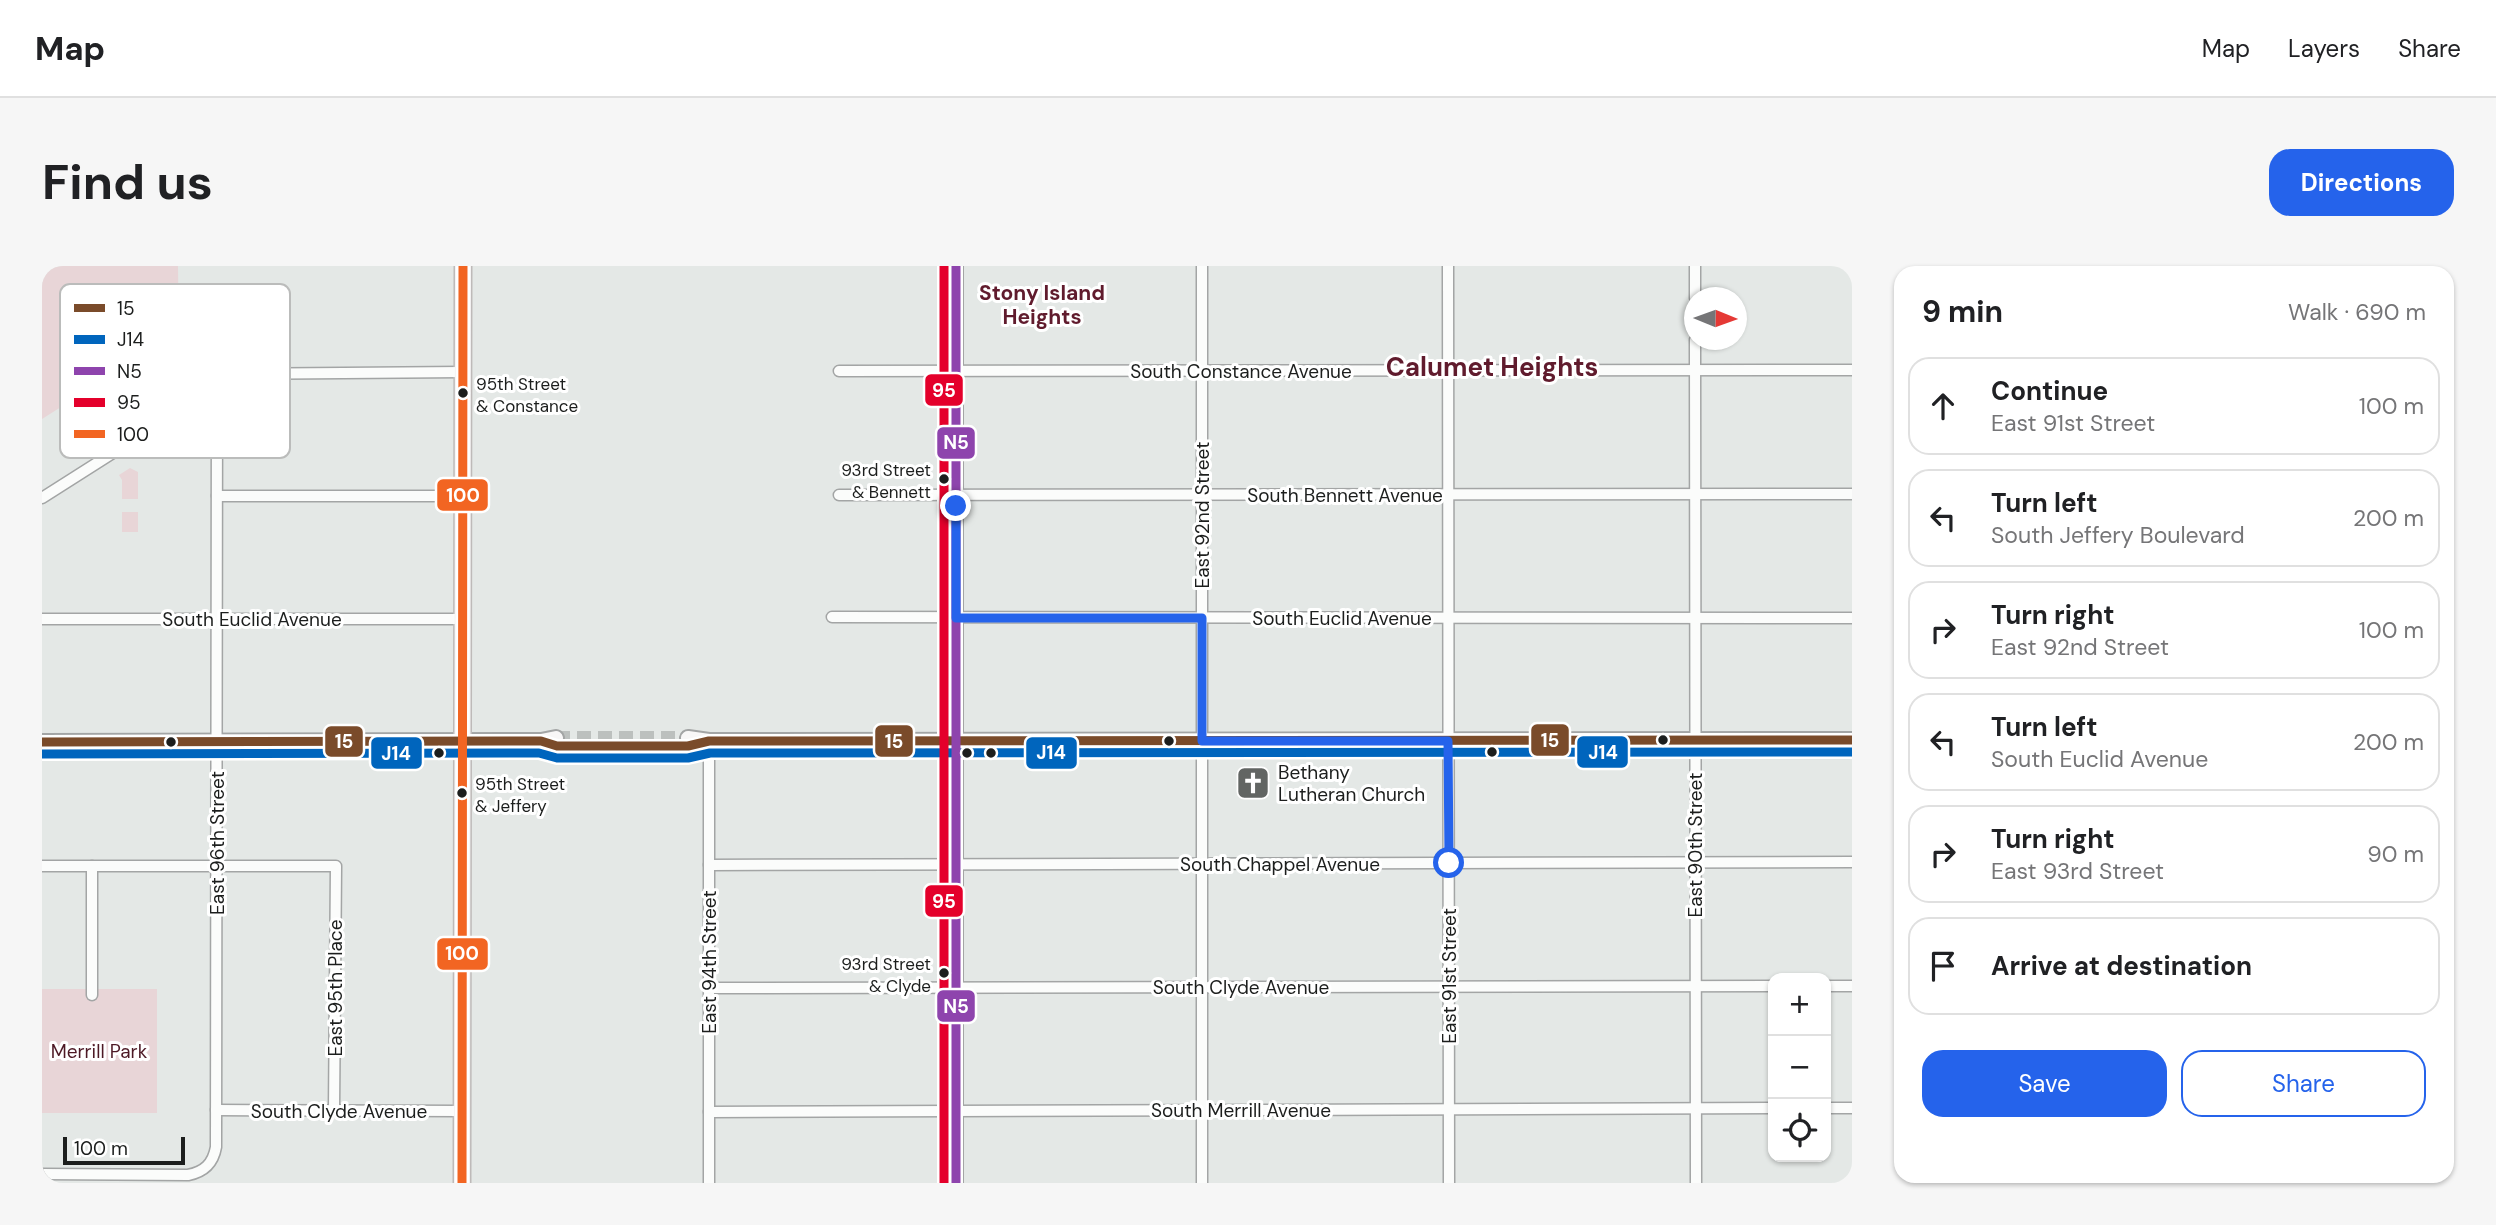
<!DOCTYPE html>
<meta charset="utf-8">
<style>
:root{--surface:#fff;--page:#f6f6f6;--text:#202124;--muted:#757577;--line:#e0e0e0;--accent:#2563eb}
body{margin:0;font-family:"DM Sans",sans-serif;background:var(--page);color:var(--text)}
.controls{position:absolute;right:21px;bottom:21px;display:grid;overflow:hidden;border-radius:14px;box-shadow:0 2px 5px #0004}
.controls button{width:63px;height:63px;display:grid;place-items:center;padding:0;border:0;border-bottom:2px solid var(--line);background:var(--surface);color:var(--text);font:35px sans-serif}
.compass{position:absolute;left:1642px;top:21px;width:63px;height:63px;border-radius:50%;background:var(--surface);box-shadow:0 2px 5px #0004;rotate:91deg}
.scale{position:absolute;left:21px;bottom:18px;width:122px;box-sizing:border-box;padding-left:7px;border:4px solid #1c1e1d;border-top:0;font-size:19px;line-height:24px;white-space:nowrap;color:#1c1e1d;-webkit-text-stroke:5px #fff;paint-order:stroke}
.stop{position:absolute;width:21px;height:21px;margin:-16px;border:5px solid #2563eb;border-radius:50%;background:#fff}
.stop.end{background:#2563eb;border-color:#fff;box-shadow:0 2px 7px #0008}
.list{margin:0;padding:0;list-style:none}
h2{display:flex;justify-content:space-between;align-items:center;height:91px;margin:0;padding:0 28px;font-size:30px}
h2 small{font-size:23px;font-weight:400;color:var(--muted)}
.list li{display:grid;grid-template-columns:46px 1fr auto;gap:21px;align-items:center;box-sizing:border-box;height:98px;margin:0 14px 14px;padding:0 14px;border:2px solid var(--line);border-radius:21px}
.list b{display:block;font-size:26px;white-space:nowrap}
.list p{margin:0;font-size:23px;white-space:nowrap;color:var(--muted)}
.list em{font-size:23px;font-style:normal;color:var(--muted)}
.actions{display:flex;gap:14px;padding:21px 28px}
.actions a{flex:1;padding:16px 0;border:2px solid var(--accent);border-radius:21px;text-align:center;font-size:24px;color:var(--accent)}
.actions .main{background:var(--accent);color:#fff}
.icon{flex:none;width:38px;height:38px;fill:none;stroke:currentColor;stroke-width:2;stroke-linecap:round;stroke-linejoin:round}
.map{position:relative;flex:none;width:1810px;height:917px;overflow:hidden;border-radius:21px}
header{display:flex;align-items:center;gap:42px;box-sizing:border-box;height:98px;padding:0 35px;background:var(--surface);border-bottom:2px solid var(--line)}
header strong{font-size:33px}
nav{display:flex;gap:38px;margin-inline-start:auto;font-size:24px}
.intro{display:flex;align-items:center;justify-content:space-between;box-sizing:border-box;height:168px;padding:0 42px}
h1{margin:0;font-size:49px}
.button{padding:18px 32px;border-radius:21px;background:var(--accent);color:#fff;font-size:24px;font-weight:700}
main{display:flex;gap:42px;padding:0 42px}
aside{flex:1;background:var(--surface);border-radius:21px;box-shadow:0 2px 5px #0004}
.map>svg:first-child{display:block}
.green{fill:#e8d5d7}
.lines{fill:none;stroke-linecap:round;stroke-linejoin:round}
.secondary-tunnel{stroke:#bcc0be;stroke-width:14;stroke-dasharray:14 7;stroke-linecap:butt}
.minor-casing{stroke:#a3a5a5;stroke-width:13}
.tertiary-casing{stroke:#a3a5a5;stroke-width:16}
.secondary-casing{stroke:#a3a5a5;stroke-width:18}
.primary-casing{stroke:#bebab9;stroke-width:19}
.minor{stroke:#fbfcfb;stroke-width:10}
.tertiary{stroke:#fbfcfb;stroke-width:12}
.secondary{stroke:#f8f7f7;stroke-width:14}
.primary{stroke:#f5f3f3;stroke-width:16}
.bus-1-casing{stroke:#fff;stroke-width:14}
.bus-2-casing{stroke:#fff;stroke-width:14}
.bus-3-casing{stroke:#fff;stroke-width:14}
.bus-4-casing{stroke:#fff;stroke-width:14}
.bus-5-casing{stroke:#fff;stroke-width:14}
.bus-1{stroke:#7a4b2a;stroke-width:9}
.bus-2{stroke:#0065bd;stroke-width:9}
.bus-3{stroke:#8e44ad;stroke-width:9}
.bus-4{stroke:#e4002b;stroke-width:9}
.bus-5{stroke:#f26522;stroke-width:9}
.route{stroke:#2563eb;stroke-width:9}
.bus-dot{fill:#1c1e1d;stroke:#fff;stroke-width:2.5}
.labels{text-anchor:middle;stroke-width:6;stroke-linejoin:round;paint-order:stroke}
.bus-label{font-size:17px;fill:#1c1e1d;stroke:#fff;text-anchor:start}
.street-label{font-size:19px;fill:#1c1e1d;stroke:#fff}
.poi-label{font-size:19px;fill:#1c1e1d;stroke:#fff;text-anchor:start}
.park-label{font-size:19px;fill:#4d1925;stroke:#fff}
.neighbourhood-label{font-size:21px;font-weight:bold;fill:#601b2d;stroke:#fff}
.district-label{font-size:26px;font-weight:bold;fill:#601b2d;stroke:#fff}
.key{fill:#fff;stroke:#bbbcbb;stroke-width:2}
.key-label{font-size:19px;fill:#1c1e1d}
.line-badge{stroke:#fff;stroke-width:2.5}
.badge-label{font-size:19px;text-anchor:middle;font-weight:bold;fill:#fff}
</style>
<header>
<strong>Map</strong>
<nav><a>Map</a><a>Layers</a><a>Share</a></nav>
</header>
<div class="intro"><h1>Find us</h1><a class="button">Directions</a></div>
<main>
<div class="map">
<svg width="1810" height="917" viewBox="0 0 1810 917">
<rect width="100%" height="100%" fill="#e4e8e6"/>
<!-- green -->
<g class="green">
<path d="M0,0H136L137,81L106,86L0,153Z"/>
<path d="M88,202L96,206V233H80V214L77,209Z"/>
<path d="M96,246V266H80V246Z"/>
<rect x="0" y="723" width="115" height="124"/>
</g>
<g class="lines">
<!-- secondary-tunnel -->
<path class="secondary-tunnel" d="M514,472H646"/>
<defs>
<g id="minor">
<path d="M1406,0L1407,917"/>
<path d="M1653,0V32"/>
<path d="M1653,74L1654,917"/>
<path d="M797,105L1810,104"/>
<path d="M797,229L1810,228"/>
<path d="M175,230H421"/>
<path d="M0,232L195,108L421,106"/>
<path d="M790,351L1810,352"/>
<path d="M0,353H421"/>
<path d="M667,475V917"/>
<path d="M667,599L1810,596"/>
<path d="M0,600H294L292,845"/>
<path d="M1784,720H1810"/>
<path d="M667,722L1731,720"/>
<path d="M50,729V600"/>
<path d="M1784,842H1810"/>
<path d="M174,844L420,845"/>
<path d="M667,846L1731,842"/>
<path d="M0,908L146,909C162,906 171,898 174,881L175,119"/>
<path d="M1160,917V0"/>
</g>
<path id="tertiary" d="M914,0V917"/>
<g id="secondary">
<path d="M646,472L667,475L1810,474"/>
<path d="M0,476L499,475L514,472"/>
</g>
<path id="primary" d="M420,917L421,0"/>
</defs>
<!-- minor casing -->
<use href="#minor" class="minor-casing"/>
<!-- tertiary casing -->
<use href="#tertiary" class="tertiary-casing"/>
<!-- secondary casing -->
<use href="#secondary" class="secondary-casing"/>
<!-- primary casing -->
<use href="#primary" class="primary-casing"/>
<!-- minor -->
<use href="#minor" class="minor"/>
<!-- tertiary -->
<use href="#tertiary" class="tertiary"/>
<!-- secondary -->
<use href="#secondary" class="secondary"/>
<!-- primary -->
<use href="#primary" class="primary"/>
<defs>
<path id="bus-1" d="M0,476L499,475L515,480H646L667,475L1810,474"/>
<path id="bus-2" d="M0,488L497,487L515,492H646L668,487L1810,486"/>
<path id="bus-3" d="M914,0V917"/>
<path id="bus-4" d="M902,0V917"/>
<path id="bus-5" d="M420,917L421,0"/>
</defs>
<!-- bus-1 casing -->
<use href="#bus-1" class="bus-1-casing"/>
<!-- bus-2 casing -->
<use href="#bus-2" class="bus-2-casing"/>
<!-- bus-3 casing -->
<use href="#bus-3" class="bus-3-casing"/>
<!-- bus-4 casing -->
<use href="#bus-4" class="bus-4-casing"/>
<!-- bus-5 casing -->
<use href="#bus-5" class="bus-5-casing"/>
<!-- bus-1 -->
<use href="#bus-1" class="bus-1"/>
<!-- bus-2 -->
<use href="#bus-2" class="bus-2"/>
<!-- bus-3 -->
<use href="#bus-3" class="bus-3"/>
<!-- bus-4 -->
<use href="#bus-4" class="bus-4"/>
<!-- bus-5 -->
<use href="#bus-5" class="bus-5"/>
</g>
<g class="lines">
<!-- route -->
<path class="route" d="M914,240V352H1160V475H1406L1407,597"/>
</g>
<!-- icons -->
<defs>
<symbol id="church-square" viewBox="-11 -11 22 22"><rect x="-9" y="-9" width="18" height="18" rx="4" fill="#626563" stroke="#fff"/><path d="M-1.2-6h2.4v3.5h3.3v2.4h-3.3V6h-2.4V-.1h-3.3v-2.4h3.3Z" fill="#fff"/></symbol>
</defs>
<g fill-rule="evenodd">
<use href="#church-square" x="1192" y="498" width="38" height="38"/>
</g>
<!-- markers -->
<g class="bus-dot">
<circle cx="421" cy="127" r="6"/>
<circle cx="902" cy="213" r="6"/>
<circle cx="1621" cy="474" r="6"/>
<circle cx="1127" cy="475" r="6"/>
<circle cx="129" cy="476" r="6"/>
<circle cx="1450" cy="486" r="6"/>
<circle cx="397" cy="487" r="6"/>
<circle cx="925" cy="487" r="6"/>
<circle cx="949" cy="487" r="6"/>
<circle cx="420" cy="527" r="6"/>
<circle cx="902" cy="707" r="6"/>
</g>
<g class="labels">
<!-- bus labels -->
<g class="bus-label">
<text x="434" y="124">95th Street<tspan x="434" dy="22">&amp; Constance</tspan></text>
<text x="889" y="210" text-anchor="end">93rd Street<tspan x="889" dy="22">&amp; Bennett</tspan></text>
<text x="433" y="524">95th Street<tspan x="433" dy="22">&amp; Jeffery</tspan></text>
<text x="889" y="704" text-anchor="end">93rd Street<tspan x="889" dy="22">&amp; Clyde</tspan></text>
</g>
<!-- street labels -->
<g class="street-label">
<text x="1199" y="112">South Constance Avenue</text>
<text x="1303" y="236">South Bennett Avenue</text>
<text transform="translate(1160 249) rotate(-90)" y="7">East 92nd Street</text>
<text x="1300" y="359">South Euclid Avenue</text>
<text x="210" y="360">South Euclid Avenue</text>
<text transform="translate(175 577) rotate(-90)" y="7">East 96th Street</text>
<text transform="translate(1653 579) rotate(-90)" y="7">East 90th Street</text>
<text x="1238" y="605">South Chappel Avenue</text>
<text transform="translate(667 696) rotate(-90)" y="7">East 94th Street</text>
<text transform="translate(1407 710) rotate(-90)" y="7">East 91st Street</text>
<text x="1199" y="728">South Clyde Avenue</text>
<text transform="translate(293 722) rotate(-90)" y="7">East 95th Place</text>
<text x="1199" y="851">South Merrill Avenue</text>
<text x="297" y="852">South Clyde Avenue</text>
</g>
<!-- poi labels -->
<g class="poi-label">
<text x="1236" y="513">Bethany<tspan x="1236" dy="22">Lutheran Church</tspan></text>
</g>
<!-- park labels -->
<g class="park-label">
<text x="57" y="792">Merrill Park</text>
</g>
<!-- neighbourhood labels -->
<g class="neighbourhood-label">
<text x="1000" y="34">Stony Island<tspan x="1000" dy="24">Heights</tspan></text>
</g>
<!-- district labels -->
<g class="district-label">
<text x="1450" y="110">Calumet Heights</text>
</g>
</g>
<!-- legend -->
<rect x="18" y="18" width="230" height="174" rx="10" class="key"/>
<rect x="32" y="38" width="31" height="8" fill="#7a4b2a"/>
<rect x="32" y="69" width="31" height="9" fill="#0065bd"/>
<rect x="32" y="101" width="31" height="8" fill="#8e44ad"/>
<rect x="32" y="132" width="31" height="9" fill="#e4002b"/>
<rect x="32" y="164" width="31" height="8" fill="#f26522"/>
<g class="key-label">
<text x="75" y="49">15</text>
<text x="75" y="80">J14</text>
<text x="75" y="112">N5</text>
<text x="75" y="143">95</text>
<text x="75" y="175">100</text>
</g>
<g class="line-badge">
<rect x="882" y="107" width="40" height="34" rx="7" fill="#e4002b"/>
<rect x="894" y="160" width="40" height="34" rx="7" fill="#8e44ad"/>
<rect x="394" y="212" width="53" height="34" rx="7" fill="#f26522"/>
<rect x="1488" y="457" width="40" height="34" rx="7" fill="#7a4b2a"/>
<rect x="832" y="458" width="40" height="34" rx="7" fill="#7a4b2a"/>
<rect x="282" y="459" width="40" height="33" rx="7" fill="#7a4b2a"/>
<rect x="1534" y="469" width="53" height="34" rx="7" fill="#0065bd"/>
<rect x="983" y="470" width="53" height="34" rx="7" fill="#0065bd"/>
<rect x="328" y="470" width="53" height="34" rx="7" fill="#0065bd"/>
<rect x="882" y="618" width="40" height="34" rx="7" fill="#e4002b"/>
<rect x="394" y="671" width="53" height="34" rx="7" fill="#f26522"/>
<rect x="894" y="723" width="40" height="34" rx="7" fill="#8e44ad"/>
</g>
<g class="badge-label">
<text x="902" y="131">95</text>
<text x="914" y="183">N5</text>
<text x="421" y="236">100</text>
<text x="1508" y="481">15</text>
<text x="852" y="482">15</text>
<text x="302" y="482">15</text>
<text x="1561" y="493">J14</text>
<text x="1009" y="493">J14</text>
<text x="354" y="494">J14</text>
<text x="902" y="642">95</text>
<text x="420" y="694">100</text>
<text x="914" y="747">N5</text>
</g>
</svg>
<div class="controls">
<button>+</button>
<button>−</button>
<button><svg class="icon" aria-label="locate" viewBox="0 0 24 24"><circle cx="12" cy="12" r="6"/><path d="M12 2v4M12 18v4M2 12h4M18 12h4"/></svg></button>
</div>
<svg class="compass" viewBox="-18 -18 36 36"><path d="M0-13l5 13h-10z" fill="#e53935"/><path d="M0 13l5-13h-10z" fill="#757577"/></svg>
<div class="scale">100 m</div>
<div class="stop" style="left:1407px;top:597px"></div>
<div class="stop end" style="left:914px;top:240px"></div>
</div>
<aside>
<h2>9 min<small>Walk · 690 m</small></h2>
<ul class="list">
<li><svg class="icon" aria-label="ahead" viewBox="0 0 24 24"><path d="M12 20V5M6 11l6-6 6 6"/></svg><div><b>Continue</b><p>East 91st Street</p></div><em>100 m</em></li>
<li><svg class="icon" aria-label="left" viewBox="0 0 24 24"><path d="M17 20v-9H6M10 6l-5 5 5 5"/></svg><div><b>Turn left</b><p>South Jeffery Boulevard</p></div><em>200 m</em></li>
<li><svg class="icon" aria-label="right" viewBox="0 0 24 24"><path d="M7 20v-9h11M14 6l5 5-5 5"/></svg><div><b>Turn right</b><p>East 92nd Street</p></div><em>100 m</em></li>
<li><svg class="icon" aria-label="left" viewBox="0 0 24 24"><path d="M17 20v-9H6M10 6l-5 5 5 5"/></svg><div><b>Turn left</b><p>South Euclid Avenue</p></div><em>200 m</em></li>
<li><svg class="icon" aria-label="right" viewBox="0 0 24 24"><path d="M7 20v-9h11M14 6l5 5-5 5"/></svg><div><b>Turn right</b><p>East 93rd Street</p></div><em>90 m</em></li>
<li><svg class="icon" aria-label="arrive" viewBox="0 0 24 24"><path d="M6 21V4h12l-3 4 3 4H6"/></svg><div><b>Arrive at destination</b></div></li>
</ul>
<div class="actions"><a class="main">Save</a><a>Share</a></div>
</aside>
</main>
